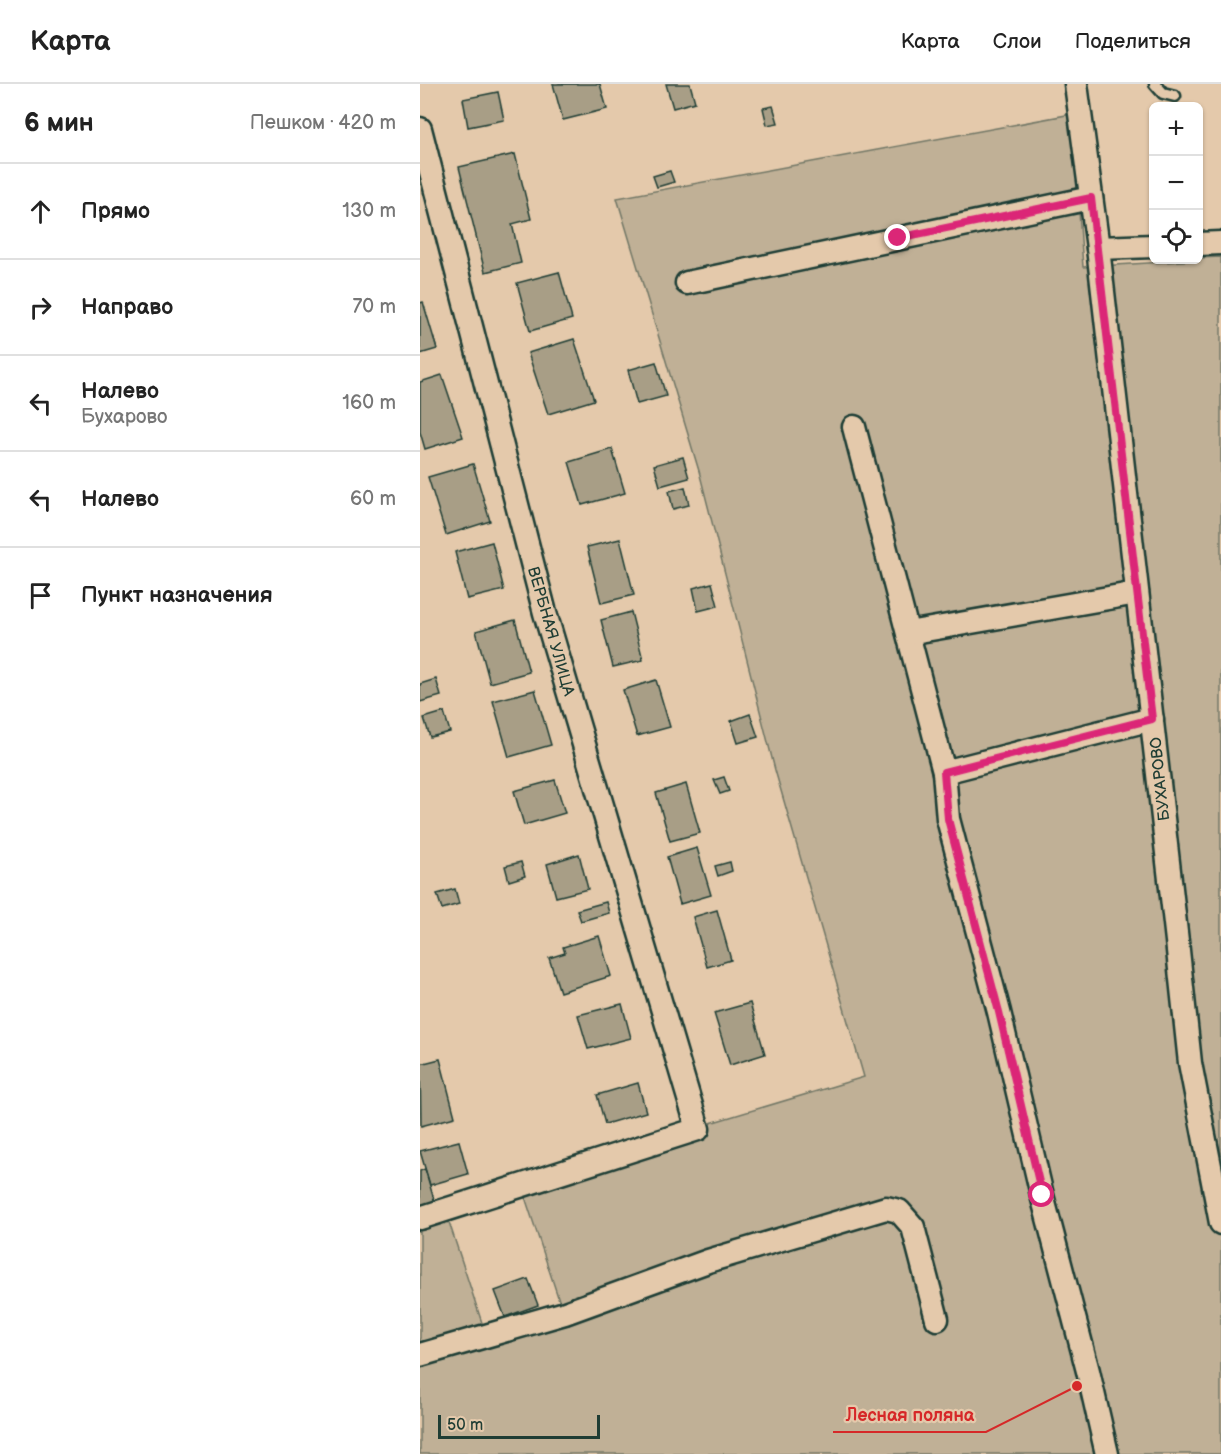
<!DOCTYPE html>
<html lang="ru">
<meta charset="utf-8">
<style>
:root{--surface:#fff;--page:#f2f2f2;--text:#222;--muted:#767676;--line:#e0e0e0}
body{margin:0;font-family:"Balsamiq Sans",sans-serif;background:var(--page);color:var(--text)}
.controls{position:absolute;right:18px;top:18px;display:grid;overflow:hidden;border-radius:9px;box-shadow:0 2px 4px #0004}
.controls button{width:54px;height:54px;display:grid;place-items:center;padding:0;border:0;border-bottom:2px solid var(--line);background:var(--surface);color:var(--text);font:30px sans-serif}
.scale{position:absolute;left:18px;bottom:15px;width:162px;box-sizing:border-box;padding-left:6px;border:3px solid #1f3d34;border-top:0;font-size:16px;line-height:21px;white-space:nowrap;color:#1f3d34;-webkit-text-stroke:4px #e4c9ab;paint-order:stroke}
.stop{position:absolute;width:18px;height:18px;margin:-14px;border:4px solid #db2777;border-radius:50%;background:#fff}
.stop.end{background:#db2777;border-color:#fff;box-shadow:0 2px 6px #0008}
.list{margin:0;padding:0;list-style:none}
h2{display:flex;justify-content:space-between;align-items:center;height:78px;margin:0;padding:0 24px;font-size:26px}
h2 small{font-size:20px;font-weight:400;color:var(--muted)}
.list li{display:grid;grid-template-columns:39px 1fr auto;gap:18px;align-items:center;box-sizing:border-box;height:96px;padding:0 24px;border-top:2px solid var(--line)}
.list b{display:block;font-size:22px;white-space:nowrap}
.list p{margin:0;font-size:20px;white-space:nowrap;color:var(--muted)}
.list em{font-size:20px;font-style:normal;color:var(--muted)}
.icon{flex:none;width:33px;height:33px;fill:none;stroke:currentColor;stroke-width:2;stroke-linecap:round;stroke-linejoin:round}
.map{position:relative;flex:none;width:801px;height:1370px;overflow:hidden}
header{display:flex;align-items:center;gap:36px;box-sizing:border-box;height:84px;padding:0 30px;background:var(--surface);border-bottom:2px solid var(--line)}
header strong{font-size:28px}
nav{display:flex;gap:33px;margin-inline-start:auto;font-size:21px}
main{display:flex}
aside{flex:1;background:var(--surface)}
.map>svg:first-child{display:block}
.green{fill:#c0b096;stroke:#707665;stroke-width:1.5}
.building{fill:#a89e86;stroke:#1f3d34;stroke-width:1.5}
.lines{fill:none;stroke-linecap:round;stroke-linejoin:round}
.lane-casing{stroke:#1f3d34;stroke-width:15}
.street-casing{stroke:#1f3d34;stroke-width:27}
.lane{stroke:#e4c9ab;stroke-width:10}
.street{stroke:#e4c9ab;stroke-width:22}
.route{stroke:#db2777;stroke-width:8}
.labels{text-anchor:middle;stroke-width:4.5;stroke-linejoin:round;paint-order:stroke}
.street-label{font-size:16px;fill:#1f3d34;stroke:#e4c9ab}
.leader{fill:none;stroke:#d62828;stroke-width:2}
.callout-dot{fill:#d62828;stroke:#e4c9ab;stroke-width:2}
.callout-label{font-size:18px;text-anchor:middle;font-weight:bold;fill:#d62828;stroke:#e4c9ab;stroke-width:4.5;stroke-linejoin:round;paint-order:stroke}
</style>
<header>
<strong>Карта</strong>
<nav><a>Карта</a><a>Слои</a><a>Поделиться</a></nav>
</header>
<main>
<aside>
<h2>6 мин<small>Пешком · 420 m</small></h2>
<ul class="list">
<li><svg class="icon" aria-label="ahead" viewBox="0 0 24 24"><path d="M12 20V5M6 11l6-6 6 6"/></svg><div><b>Прямо</b></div><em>130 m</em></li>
<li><svg class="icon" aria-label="right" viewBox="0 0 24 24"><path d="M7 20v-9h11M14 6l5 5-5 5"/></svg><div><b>Направо</b></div><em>70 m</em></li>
<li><svg class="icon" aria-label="left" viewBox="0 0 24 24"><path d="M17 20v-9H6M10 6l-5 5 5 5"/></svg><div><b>Налево</b><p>Бухарово</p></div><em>160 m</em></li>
<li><svg class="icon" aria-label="left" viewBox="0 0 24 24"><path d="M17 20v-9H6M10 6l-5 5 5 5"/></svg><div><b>Налево</b></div><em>60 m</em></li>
<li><svg class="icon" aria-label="arrive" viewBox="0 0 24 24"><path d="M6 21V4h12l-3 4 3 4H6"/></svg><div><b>Пункт назначения</b></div></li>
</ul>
</aside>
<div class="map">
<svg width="801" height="1370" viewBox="0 0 801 1370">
<rect width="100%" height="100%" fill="#e4c9ab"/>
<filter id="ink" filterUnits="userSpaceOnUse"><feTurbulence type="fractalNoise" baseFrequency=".0167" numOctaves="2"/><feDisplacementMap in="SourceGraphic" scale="12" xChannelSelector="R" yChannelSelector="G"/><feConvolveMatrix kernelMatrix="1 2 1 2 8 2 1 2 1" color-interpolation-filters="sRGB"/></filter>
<g filter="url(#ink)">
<!-- green -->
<path class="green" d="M652,30L663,183L778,176L779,174L801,173V1370H0V1142L28,1135L64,1245L140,1219L104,1110L287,1040L444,993L355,686L279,387L197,114Z"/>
<!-- building -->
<g class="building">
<path d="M133,0H180L187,25L143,36Z"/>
<path d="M246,0H270L275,18L253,24Z"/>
<path d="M78,8L84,36L48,43L43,15Z"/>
<path d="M353,22L358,39L347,41L343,24Z"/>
<path d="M95,70L111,135L92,140L101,179L65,188L39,83Z"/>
<path d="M250,87L254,98L237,103L233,92Z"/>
<path d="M139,188L152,235L110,247L97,199Z"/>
<path d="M3,218L17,265L0,270V219Z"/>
<path d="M154,255L174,316L128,330L108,269Z"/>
<path d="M236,278L246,312L217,320L208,286Z"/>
<path d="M22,291L43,353L5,365L0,348V298Z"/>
<path d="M192,365L205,409L162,421L149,378Z"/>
<path d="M263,373L269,394L240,402L234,381Z"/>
<path d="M53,380L70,437L26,451L8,393Z"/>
<path d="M265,403L269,421L253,425L249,407Z"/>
<path d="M200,455L214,511L181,519L167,463Z"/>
<path d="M72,458L84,506L47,515L35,468Z"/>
<path d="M292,499L298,522L278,527L273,504Z"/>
<path d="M211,528L223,576L193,583L181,536Z"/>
<path d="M95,536L109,588L70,599L56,547Z"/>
<path d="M16,595L21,612L0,618V600Z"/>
<path d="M236,596L250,643L217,652L203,606Z"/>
<path d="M115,606L131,661L89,673L73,617Z"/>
<path d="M24,628L30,648L10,653L4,634Z"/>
<path d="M330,630L338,653L318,659L311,637Z"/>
<path d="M304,693L309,707L300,710L294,696Z"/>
<path d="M135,696L145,729L104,741L94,707Z"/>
<path d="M266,700L280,749L250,757L236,709Z"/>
<path d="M277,764L291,811L260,820L247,773Z"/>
<path d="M159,770L168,805L136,813L127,780Z"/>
<path d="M101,778L105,792L89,797L85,782Z"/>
<path d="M310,778L312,787L298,792L295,782Z"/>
<path d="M35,805L39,820L22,825L17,810Z"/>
<path d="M186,818L189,829L161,837L157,826Z"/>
<path d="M297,826L311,876L287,883L273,833Z"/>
<path d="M179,852L191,892L140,908L129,874L145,869L143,863Z"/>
<path d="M330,919L345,970L310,981L294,929Z"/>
<path d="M202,920L211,954L168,965L158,931Z"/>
<path d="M20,975L35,1033L1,1042L0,980Z"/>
<path d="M218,999L226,1028L185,1040L177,1011Z"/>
<path d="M39,1057L48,1090L10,1101L0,1067Z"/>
<path d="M5,1085L15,1119L0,1123V1087Z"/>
<path d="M108,1195L118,1221L85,1233L75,1207Z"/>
</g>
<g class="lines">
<defs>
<path id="lane" d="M735,0L743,9L755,12"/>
<g id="street">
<path d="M656,0L678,164L757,857L770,979L801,1139"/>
<path d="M0,45L125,529L278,1045L0,1134"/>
<path d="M778,160L801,159"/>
<path d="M678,164L734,162"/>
<path d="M267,199L671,114"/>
<path d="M434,343L524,688L732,635"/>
<path d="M488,549L717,509"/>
<path d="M524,688L528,735L579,928L622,1111L668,1287L687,1370"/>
<path d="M0,1271L145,1229L288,1177L466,1124L479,1127L493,1143L517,1235"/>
</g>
</defs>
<!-- lane casing -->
<use href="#lane" class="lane-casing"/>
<!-- street casing -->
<use href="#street" class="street-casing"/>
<!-- lane -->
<use href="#lane" class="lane"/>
<!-- street -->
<use href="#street" class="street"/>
</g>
</g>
<g class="lines" filter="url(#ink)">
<!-- route -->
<path class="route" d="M478,154L671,114L732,635L524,688L528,735L579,928L622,1111"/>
</g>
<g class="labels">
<!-- street labels -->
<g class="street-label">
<text transform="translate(132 547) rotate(74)" y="6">ВЕРБНАЯ УЛИЦА</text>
<text transform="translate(739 695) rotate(-96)" y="6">БУХАРОВО</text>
</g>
</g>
<!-- callouts -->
<path class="leader" d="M657 1302L566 1348H413"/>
<circle class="callout-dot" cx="657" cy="1302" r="6"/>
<g class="callout-label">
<text x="490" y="1337">Лесная поляна</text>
</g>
</svg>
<div class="controls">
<button>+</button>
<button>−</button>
<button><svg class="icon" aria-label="locate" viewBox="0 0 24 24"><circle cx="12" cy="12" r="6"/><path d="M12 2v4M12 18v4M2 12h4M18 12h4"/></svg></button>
</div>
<div class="scale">50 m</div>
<div class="stop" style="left:622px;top:1111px"></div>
<div class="stop end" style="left:478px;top:154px"></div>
</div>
</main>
